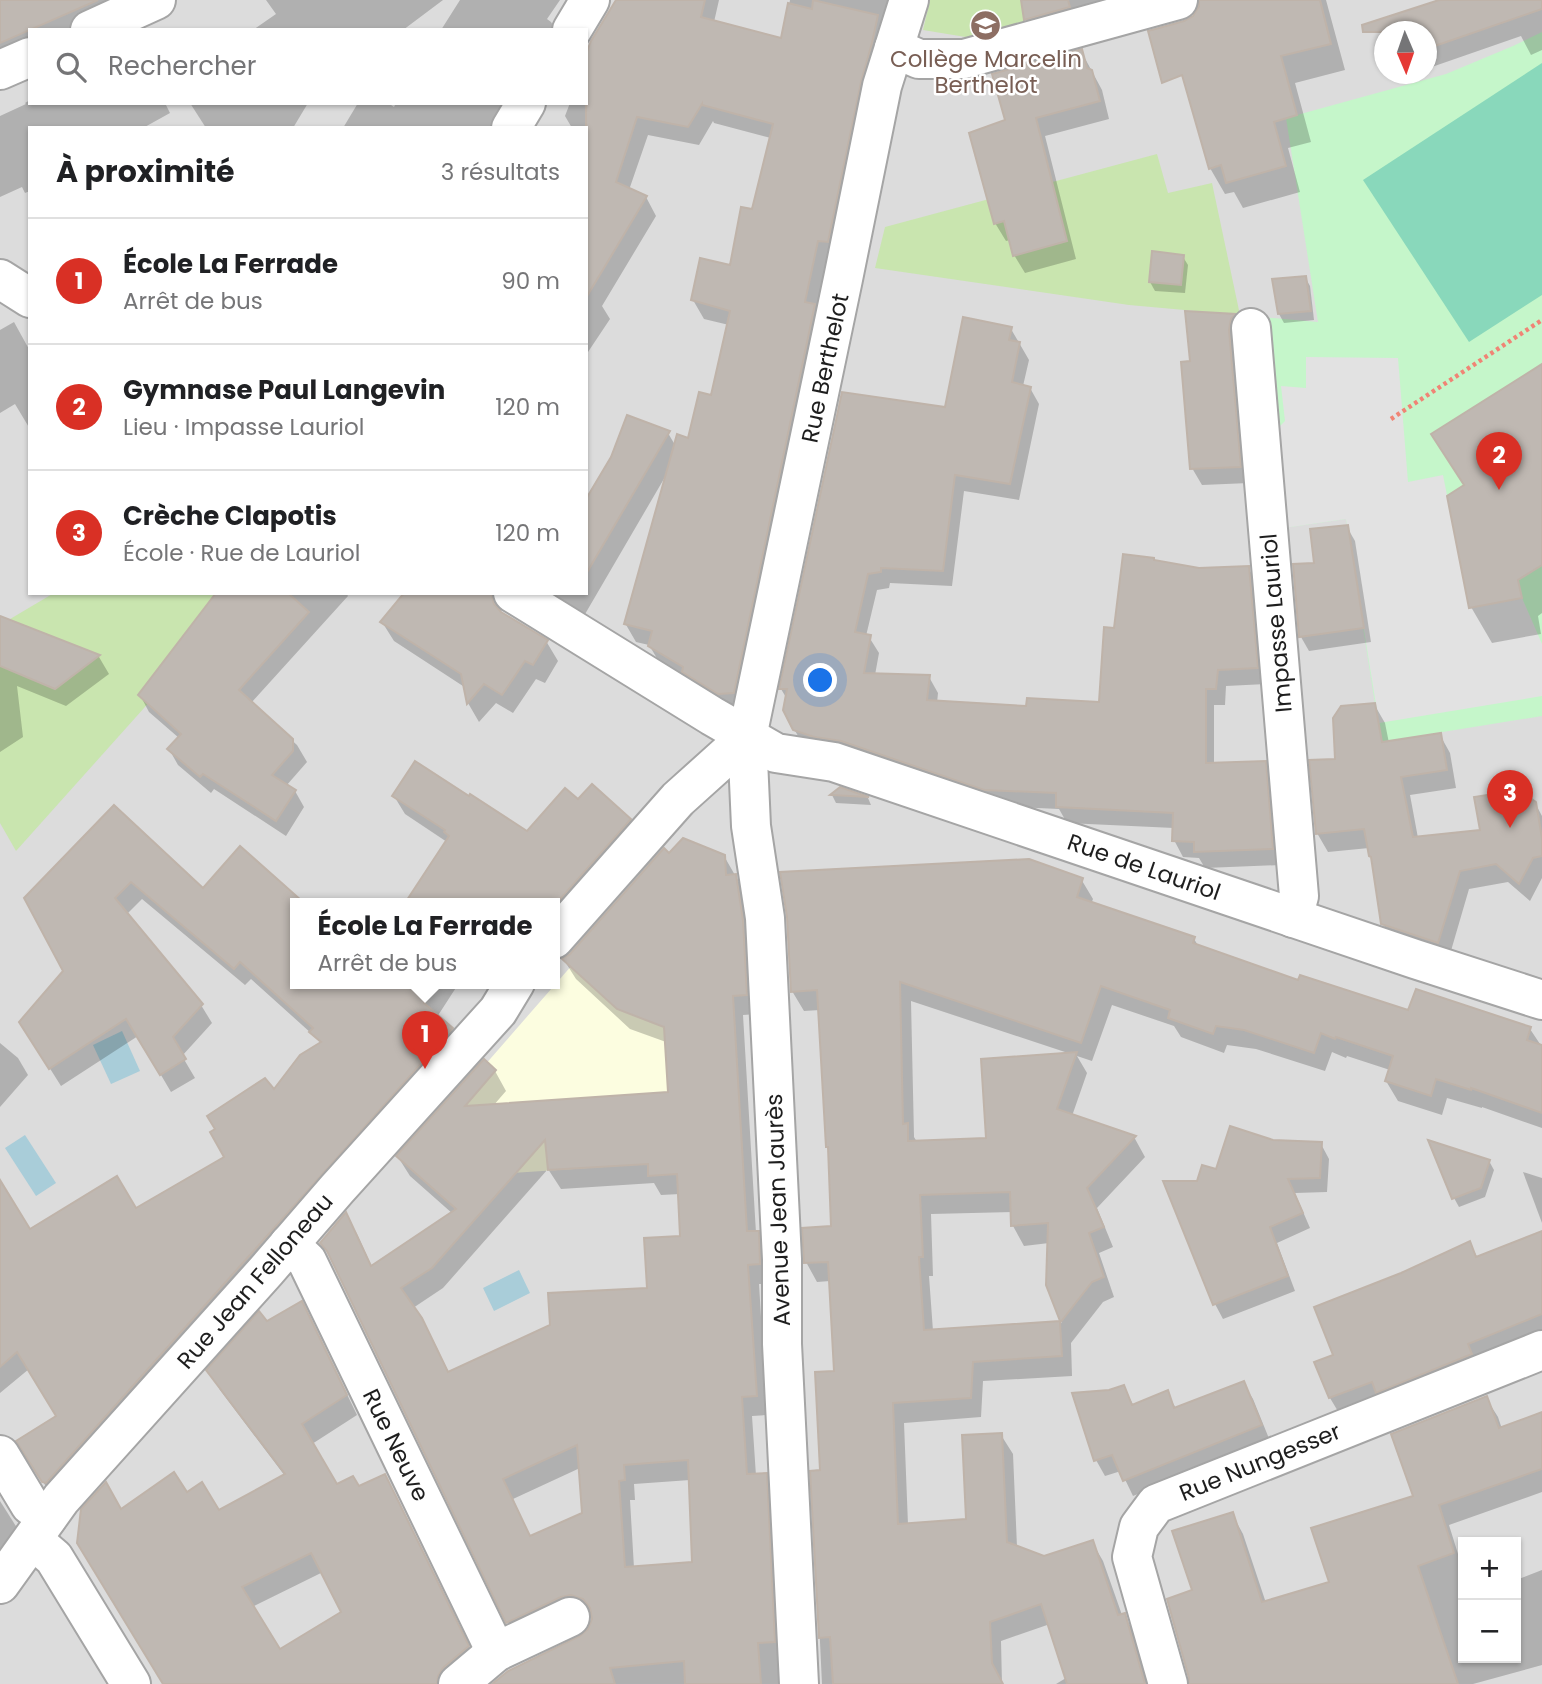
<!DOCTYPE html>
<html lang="fr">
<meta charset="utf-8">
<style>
:root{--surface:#fff;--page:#f2f2f2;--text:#202124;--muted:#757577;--line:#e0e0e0;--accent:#d93025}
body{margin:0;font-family:Poppins,sans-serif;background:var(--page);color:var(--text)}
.controls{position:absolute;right:21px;bottom:21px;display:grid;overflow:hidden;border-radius:0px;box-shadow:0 2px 5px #0004}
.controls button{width:63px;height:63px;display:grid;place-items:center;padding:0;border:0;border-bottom:2px solid var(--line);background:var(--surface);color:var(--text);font:35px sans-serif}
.compass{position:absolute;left:1374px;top:21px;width:63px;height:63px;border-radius:50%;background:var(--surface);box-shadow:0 2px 5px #0004;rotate:178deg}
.you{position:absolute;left:821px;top:681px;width:24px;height:24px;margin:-18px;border:5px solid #fff;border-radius:50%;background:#1a73e8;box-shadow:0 0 0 10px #1a73e833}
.badge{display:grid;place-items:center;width:46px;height:46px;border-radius:50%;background:var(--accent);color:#fff;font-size:23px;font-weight:700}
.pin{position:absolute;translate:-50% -58px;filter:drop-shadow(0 2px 4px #0008)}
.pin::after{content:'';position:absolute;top:37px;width:24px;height:21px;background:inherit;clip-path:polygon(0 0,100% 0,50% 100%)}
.popup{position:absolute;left:290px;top:898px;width:270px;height:91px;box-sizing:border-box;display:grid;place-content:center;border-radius:0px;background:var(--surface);filter:drop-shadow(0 2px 5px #0005);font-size:23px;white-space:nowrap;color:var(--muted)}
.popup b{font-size:26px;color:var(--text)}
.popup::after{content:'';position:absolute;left:50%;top:100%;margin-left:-14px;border:14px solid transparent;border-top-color:var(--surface)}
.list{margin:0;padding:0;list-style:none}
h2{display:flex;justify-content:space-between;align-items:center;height:91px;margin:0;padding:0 28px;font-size:30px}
h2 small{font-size:23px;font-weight:400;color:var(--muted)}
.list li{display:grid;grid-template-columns:46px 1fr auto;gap:21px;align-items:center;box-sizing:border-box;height:126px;padding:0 28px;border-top:2px solid var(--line)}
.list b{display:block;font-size:26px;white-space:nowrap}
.list p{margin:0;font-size:23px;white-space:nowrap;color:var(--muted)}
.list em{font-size:23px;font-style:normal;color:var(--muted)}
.icon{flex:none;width:38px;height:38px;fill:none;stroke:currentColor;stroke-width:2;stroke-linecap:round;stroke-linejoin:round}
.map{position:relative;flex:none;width:1542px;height:1684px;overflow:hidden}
.search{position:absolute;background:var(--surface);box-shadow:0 2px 5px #0004;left:28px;top:28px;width:560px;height:77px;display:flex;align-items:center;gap:18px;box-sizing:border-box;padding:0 24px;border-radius:0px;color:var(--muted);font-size:26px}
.panel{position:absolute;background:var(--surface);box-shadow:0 2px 5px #0004;left:28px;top:126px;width:560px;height:469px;border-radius:0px}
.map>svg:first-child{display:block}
.residential{fill:#dcdcdc;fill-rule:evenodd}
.education{fill:#fcfde0}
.grass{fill:#c9e5af}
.park{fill:#c5f6ca}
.pitch{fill:#89d8bb}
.parking{fill:#e2e2e2}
.water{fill:#a9cdd9}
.shadow{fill:#0003;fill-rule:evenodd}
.building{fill:#bfb8b2;stroke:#bfb3a9;stroke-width:2;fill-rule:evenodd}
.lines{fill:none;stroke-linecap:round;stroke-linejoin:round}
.street-casing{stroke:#a5a5a5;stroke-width:42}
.path{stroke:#f08475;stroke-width:4.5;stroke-dasharray:3.5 3.5;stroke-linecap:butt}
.street{stroke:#fff;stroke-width:38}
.labels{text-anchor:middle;stroke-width:5;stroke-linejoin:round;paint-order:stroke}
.education-label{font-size:23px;fill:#785e54;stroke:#fff}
.street-label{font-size:23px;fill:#1e1e1e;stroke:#fff}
</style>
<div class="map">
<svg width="1542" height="1684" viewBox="0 0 1542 1684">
<rect width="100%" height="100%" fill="#efece5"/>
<!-- residential -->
<path class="residential" d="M0,0H1542V1684H0ZM30,30H586V103H30ZM1384,32H1426V74H1384ZM30,128H586V593H30ZM296,903H554V983H296ZM1463,1542H1516V1658H1463Z"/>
<!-- education -->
<path class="education" d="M683,838L725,855L743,1158L498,1174L474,1192L487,1206L472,1223L401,1161Z"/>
<!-- grass -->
<g class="grass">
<path d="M930,0H1021L1026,31L990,41L923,30Z"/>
<path d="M1157,154L1168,193L1212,183L1240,315L1129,305L875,268L885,227Z"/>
<path d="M54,593H247L16,851L0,823V625Z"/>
</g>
<!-- park -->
<path class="park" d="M1542,32V716L1381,742L1346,519L1284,528L1262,317L1318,322L1286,118L1446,74L1513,46Z"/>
<!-- pitch -->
<path class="pitch" d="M1542,63V295L1469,342L1363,180Z"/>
<!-- parking -->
<path class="parking" d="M1306,357L1398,358L1408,482L1443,475L1469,607L1522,598L1542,644V696L1379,723L1346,519L1284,528L1273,433L1285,421L1281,386L1306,388Z"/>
<!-- water -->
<g class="water">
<path d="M122,1031L140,1071L111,1084L93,1045Z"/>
<path d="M25,1135L56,1183L36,1196L5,1148Z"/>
<path d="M519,1270L530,1293L494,1311L483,1288Z"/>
</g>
<!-- shadow -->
<g class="shadow">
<path d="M0,0H148L87,30H30V51L0,65Z"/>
<path d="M266,0H443L403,30H253L276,14Z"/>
<path d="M460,0H560L547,19L551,22L556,30H441Z"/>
<path d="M618,0H719L714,22L783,40L790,0H895L828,258L817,310L825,324L744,711L730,712L661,665L649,645L636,642L625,623L665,477L581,621L536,593H586V502L668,433L675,445L690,441L712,397L729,325L704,319L693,300L731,267L754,211L771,138L714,123L713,121L699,145L648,135L629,190L646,197L656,216L602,306L610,319L586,355V128H572L565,116L570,103H586V49L589,47Z"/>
<path d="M1023,0H1165L1041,45L1026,19Z"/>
<path d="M1261,0H1326L1345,70L1295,83L1311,142L1288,148L1300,192L1243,208L1234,192L1225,194L1210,168Z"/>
<path d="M1445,0H1542V50L1531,55L1521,36L1426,69V32Z"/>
<path d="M1081,51L1102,90L1109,119L1045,136L1076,259L1025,273L1014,255L1010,240L1006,241L995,223L1008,121Z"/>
<path d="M30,100V103H165L170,113L143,128H30V191L25,193L22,187L0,197V116L26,104L25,103Z"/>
<path d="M190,103H308L293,128H206Z"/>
<path d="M358,103H388L394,107L396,103H518L503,128H343Z"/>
<path d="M1183,257L1188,265L1185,293L1155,291L1150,282Z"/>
<path d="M1305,277L1310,286L1314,320L1284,323L1279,314Z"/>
<path d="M1187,313L1234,316L1243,332L1249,483L1202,485L1192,468V362Z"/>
<path d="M14,322L30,351V429L15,404L0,413V330Z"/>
<path d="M1011,329L1029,360L1023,386L1030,388L1039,404L1019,500L964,491L952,586L890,583L889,588L877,590L866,636L869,637L879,653L875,675L929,677L938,693L937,703L1028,708L1101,704L1115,630L1155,562L1199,570L1248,568L1258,584L1266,684L1226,686L1225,705H1214V765L1265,763L1274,779L1281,865L1205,868L1199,858L1183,857L1174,840V828L1067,823L1059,809L995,806L804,746L794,729L787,699L781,689L843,394L946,409Z"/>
<path d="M1542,366V613L1538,616L1541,634L1492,643L1471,607L1464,486L1434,435Z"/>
<path d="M1347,527L1355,541L1371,642L1309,651L1301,637L1316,565Z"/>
<path d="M218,593H346L348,596L251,703L297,745L307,762L286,786L295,791L304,807L286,836L214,789L211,793L178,765L169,749L179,738L149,712L140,695Z"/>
<path d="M407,593H514L505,601L501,612L546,641L558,661L545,683L536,679L513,713L496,703L479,722L468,703L466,688L394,641L382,622Z"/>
<path d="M9,621L99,657L109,674L66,706L17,686L23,737L0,752V627Z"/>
<path d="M1374,704L1385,723L1389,743L1440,735L1450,753L1456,788L1410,795L1418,838L1482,832L1535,803L1542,816V878L1530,901L1508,882L1469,889L1448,961L1394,943L1383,924L1373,861L1369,848L1328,852L1317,833L1337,760Z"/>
<path d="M841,789L868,798L871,805L836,803L832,795Z"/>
<path d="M394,796L528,833L578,801L630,820L640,838L554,935V903L447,842L405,814Z"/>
<path d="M114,808L203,890L240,848L302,903H296V983H459L437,1017L451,1029L462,1047L54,1499L29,1460L58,1417L29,1369L0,1393V1184L29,1232L135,1210L226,1157L274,1092L322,1043L251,979L245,985L142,899L126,915L201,1005L212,1023L182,1056L195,1078L171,1092L138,1036L61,1086L32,1040L65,972Z"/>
<path d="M670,856H724L747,896L757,1014L743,1015L756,1233L758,1232L769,1252L770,1284H759L767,1415L752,1416L756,1476L766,1475L777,1495L786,1684H495L580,1638L590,1630L594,1618L583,1614L519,1642L508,1622L333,1263L322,1243L346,1215L357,1234L372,1267L453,1214L410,1176L398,1157L484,1062L495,1071L506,1091L493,1106L670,1094L666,1042L630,1029L576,979L564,960ZM548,1169L561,1189L654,1183L661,1195L680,1194L682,1238L648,1289L449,1373L433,1340L413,1308L443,1288ZM580,1468L583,1514L531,1538L513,1499ZM690,1480L694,1564L634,1568L630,1500H635L634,1484Z"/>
<path d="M1081,879L1093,899L1091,904L1194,939L1199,947L1299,982L1409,1012L1530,1029L1542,1047V1128L1482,1107V1108L1447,1098L1442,1115L1398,1101L1386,1081L1390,1070L1347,1056L1346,1058L1332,1052L1325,1071L1256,1049L1227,1045L1224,1053L1181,1037L1174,1026L1112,1005L1092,1061L1077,1056L1087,1073L1072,1116L1134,1137L1145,1157L1097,1208L1113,1247L1099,1253L1114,1297L1103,1302L1071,1343L1072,1376L983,1381L981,1417L904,1423L908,1525L968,1521L1001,1435L1013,1454L1017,1547L1044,1557L1092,1542L1103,1561L1122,1615H1124L1135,1634L1150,1684H1056L1066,1678L1050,1624L1001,1641L1002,1684H822L812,1473L822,1472L835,1373L830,1281L817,1282L806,1262L833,1228L830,1151L828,1147L820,1010L804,1011L792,991ZM911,1001L1071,1054L988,1140L917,1142L914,1137ZM1013,1212V1226L1024,1246L1049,1243L1047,1285L1062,1323L933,1331L929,1276H933L931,1214Z"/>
<path d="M0,1043L18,1058L28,1075L0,1107Z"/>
<path d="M1273,1141L1321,1144L1329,1159L1327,1192L1295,1193L1310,1228L1277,1243L1295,1291L1223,1319L1215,1304L1199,1183Z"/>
<path d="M1489,1161L1494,1170L1485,1197L1459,1207L1454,1198Z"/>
<path d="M1523,1172L1542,1178V1223Z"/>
<path d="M1542,1233V1333L1339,1413L1330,1398L1316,1363L1335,1356L1402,1274L1469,1243L1478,1258Z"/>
<path d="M301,1303L312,1322L357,1415L312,1444L336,1487L358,1488L385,1476L396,1495L479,1667L458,1684H164L121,1511L186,1494L218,1512L285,1476L220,1390L209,1370L266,1323ZM323,1572L343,1613L279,1651L252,1607Z"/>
<path d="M1243,1383L1253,1399L1270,1441L1133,1496L1121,1471L1105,1476L1096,1460L1109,1392L1123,1387L1134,1406L1167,1393L1177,1410Z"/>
<path d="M1486,1398L1498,1417L1502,1429L1542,1414V1492L1449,1525L1463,1570V1658H1516V1580L1542,1570V1665L1473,1684H1204L1194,1591L1232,1514L1243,1534L1266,1603L1331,1583L1416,1497Z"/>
<path d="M0,1501L26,1542L0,1571Z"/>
</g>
<!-- building -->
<g class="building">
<path d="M0,0H98L0,43Z"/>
<path d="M616,0H705L701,17L781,38L788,3L812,9L813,0L878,15L872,43L861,82L828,242L818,241L805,302L815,304L734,693L718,694L682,672L683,667L648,646L652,631L624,624L677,434L688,438L699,392L711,395L730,311L691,300L700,258L730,265L741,207L752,209L773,124L702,105V104L688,127L637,117L616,182L647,196L586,298V54L591,41Z"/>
<path d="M1021,0H1068L1070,7L1024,20Z"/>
<path d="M1199,0H1320L1331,44L1281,56L1297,115L1274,122L1286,166L1226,183L1221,165L1209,169L1182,75L1162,83L1148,31L1184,21L1193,16L1199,6Z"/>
<path d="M1439,0H1542V9L1426,49V32H1363L1362,25Z"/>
<path d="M1082,49L1087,68L1092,70L1100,101L1036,118L1067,241L1013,256L1004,221L994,224L969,133L1005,120L992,74Z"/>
<path d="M1152,251L1184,255L1181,285L1149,282Z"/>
<path d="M1306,276L1311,311L1278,314L1272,279Z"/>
<path d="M1185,311L1235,314L1231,319L1229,330L1241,467L1190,469L1181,362L1190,361Z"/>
<path d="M963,317L1012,327L1009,340L1020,342L1012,382L1031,387L1010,484L955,475L943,571L881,568V572L868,574L855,632L871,635L864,673L930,675L927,700L1026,706L1027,698L1099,702L1104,627L1114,628L1123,554L1154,558V560L1199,568L1249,566L1258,668L1218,670L1216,689H1206V763L1266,761L1273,849L1194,852V842L1172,841L1173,813L1056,807V793L984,790L841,741L814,737L793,730L783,710L787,689H779L842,392L945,407Z"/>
<path d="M1542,364V565L1518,580L1522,598L1469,608L1447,496L1464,485L1431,434Z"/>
<path d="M627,415L670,431L586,574V499L611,457Z"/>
<path d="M1348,525L1364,628L1299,637L1293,564L1314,563L1310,529Z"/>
<path d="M216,593H288L309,612L239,690L293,739V751L272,775L296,790L276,821L203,774L200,777L167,749L181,734L138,695Z"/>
<path d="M404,593H491L494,604L501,612L548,640L533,665L525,661L502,695L484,684L467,704L461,674L380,622Z"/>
<path d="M0,616L100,655L55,689L0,666Z"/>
<path d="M1375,703L1382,742L1441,733L1447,770L1401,777L1413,837L1480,830L1474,797L1519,790L1536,802L1542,838V856L1533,858L1519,884L1496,864L1460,871L1438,943L1381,924L1371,857L1369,856L1364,829L1316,834L1309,760L1335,759L1333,718L1341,706Z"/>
<path d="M415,761L469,796L470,794L527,831L565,788L578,799L592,784L631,819L555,905V903H405L449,836L444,832L445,830L392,796Z"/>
<path d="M840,787L869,797L830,795Z"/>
<path d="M114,805L203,888L240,846L302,901L300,903H296V983H437L424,1003L453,1028L46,1483L42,1482L16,1441L56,1416L17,1352L0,1367V1180L30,1229L117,1176L136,1208L224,1157L210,1132L215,1129L207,1116L265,1078L274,1089L300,1055L321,1042L309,1032L313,1028L240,962L234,969L131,882L115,898L203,1004L173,1037L186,1059L160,1075L126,1019L49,1069L19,1022L63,971L24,898Z"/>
<path d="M683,838L725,855L726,875L736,874L743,920L747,995L733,996L747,1231H759L760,1264L748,1265L757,1396L742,1397L747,1474L767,1473L775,1642L758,1643L761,1684H685L684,1661L610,1668L615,1684H492L508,1671L580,1636L588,1629L592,1619L590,1608L583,1599L571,1595L561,1597L506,1623L327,1251L320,1243L346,1212L371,1266L456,1209L396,1156L484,1059L496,1070L465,1106L668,1092L664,1027L617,1009L562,959L570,954L664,848L669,853ZM545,1140L548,1170L648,1164V1176L677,1174L680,1236L644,1238L647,1288L548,1293L550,1325L448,1372L422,1318L401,1288L432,1268ZM577,1445L582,1513L530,1536L503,1479ZM688,1460L692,1562L625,1567L619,1481L625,1480L624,1465Z"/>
<path d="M1029,859L1083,878L1077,897L1195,937L1193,943L1298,980L1300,975L1408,1010L1416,989L1531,1027L1527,1040L1542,1045V1113L1471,1088V1090L1436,1079L1431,1096L1385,1081L1393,1056L1336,1037L1335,1039L1321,1033L1314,1053L1244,1030L1216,1026L1213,1034L1168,1018L1170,1010L1101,986L1081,1043L900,982L903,1124L908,1123V1141L986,1138L981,1059L1077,1052L1057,1109L1136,1136L1087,1188L1104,1227L1089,1233L1104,1277L1092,1282L1060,1323L1062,1356L973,1362L971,1398L893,1403L898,1524L966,1519L962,1435L1002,1433L1007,1542L1044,1556L1093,1540L1118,1615L1125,1613L1145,1684H1067L1041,1604L990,1622L992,1663L1003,1684H833L830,1637L819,1638L810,1471L820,1470L815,1372L834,1371L828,1262L804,1263L802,1228L831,1226L828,1147H826L817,990L791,992L787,917L780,872ZM1010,1192L1011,1226L1048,1223L1046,1285L1060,1321L924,1330L919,1257H923L920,1195Z"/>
<path d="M1230,1126L1273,1140L1322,1142L1320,1178L1288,1179L1303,1213L1270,1227L1288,1276L1213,1305L1163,1181H1197L1202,1165L1216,1169Z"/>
<path d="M1428,1140L1490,1160L1481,1188L1452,1199Z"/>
<path d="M1542,1231V1314L1468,1344L1472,1354L1376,1393L1372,1382L1329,1398L1314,1362L1333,1355L1314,1307L1401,1273L1470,1241L1476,1257Z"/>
<path d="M302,1301L347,1395L302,1424L337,1484L353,1476L359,1486L385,1474L469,1646L443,1668L438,1676L437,1684H163L77,1543L81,1509L106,1482L121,1509L174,1472L187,1492L202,1482L219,1510L285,1474L206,1370L259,1311L267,1321ZM311,1553L341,1612L280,1649L242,1587Z"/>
<path d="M1244,1381L1262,1425L1123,1481L1112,1455L1094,1461L1072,1393L1109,1390L1124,1385L1132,1405L1168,1390L1174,1408Z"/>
<path d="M1487,1396L1499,1428L1542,1412V1469L1439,1505L1454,1553L1418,1566L1458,1684H1189V1678L1167,1599L1192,1590L1172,1531L1233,1512L1262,1602L1329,1582L1311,1528L1413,1496L1391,1434Z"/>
</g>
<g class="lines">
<defs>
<g id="street">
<path d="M90,30L156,0"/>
<path d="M572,30L590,0"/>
<path d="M894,48L919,59H964L1178,0"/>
<path d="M0,70L30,57"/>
<path d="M511,128L526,103"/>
<path d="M0,279L30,298"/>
<path d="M1251,328L1299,896L1293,918"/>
<path d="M513,593L712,716L776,753L834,762L1415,959L1542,1000"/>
<path d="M554,939L678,799L747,737"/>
<path d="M289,1244L307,1261L496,1652"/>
<path d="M0,1455L30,1505L47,1518"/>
<path d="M33,1540L54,1558L131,1684"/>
<path d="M0,1584L61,1499L266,1271L337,1189L498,1011L515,983"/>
<path d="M458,1684L496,1652L570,1617"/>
<path d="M799,1684L782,1344V1259L765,918L751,826L747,737L843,279L882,86L909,0"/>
<path d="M1168,1684L1132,1557L1139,1527L1156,1504L1542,1350"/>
</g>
</defs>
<!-- street casing -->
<use href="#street" class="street-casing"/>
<!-- path -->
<path class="path" d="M1391,419L1542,320"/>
<!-- street -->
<use href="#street" class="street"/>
</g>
<!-- icons -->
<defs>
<symbol id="school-disc" viewBox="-11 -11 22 22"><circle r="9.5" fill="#8d6e63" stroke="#fff"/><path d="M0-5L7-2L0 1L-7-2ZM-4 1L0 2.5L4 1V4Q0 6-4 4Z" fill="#fff"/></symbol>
</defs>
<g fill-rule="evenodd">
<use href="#school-disc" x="968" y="8" width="35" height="35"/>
</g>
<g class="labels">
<!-- education labels -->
<g class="education-label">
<text x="986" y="67">Collège Marcelin<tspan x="986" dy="26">Berthelot</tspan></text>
</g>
<!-- street labels -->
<g class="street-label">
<text transform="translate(825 368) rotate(-78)" y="8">Rue Berthelot</text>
<text transform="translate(1276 623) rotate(-95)" y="8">Impasse Lauriol</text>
<text transform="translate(1144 867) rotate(19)" y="8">Rue de Lauriol</text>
<text transform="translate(778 1210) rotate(-92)" y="8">Avenue Jean Jaurès</text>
<text transform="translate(255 1281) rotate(-49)" y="8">Rue Jean Felloneau</text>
<text transform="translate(396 1445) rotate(64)" y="8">Rue Neuve</text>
<text transform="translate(1260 1462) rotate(-22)" y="8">Rue Nungesser</text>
</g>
</g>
</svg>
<div class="controls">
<button>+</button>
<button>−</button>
</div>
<svg class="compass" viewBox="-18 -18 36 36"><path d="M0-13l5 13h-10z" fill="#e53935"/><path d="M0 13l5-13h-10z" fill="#757577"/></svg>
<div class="you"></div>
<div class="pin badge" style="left:425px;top:1069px">1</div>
<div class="popup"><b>École La Ferrade</b>Arrêt de bus</div>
<div class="pin badge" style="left:1499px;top:490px">2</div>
<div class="pin badge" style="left:1510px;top:828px">3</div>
<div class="search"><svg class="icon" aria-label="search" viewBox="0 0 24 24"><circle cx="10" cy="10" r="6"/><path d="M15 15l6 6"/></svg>Rechercher</div>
<section class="panel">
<h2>À proximité<small>3 résultats</small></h2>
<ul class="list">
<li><span class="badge">1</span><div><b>École La Ferrade</b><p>Arrêt de bus</p></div><em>90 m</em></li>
<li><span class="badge">2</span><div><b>Gymnase Paul Langevin</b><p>Lieu · Impasse Lauriol</p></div><em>120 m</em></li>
<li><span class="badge">3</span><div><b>Crèche Clapotis</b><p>École · Rue de Lauriol</p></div><em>120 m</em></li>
</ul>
</section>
</div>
